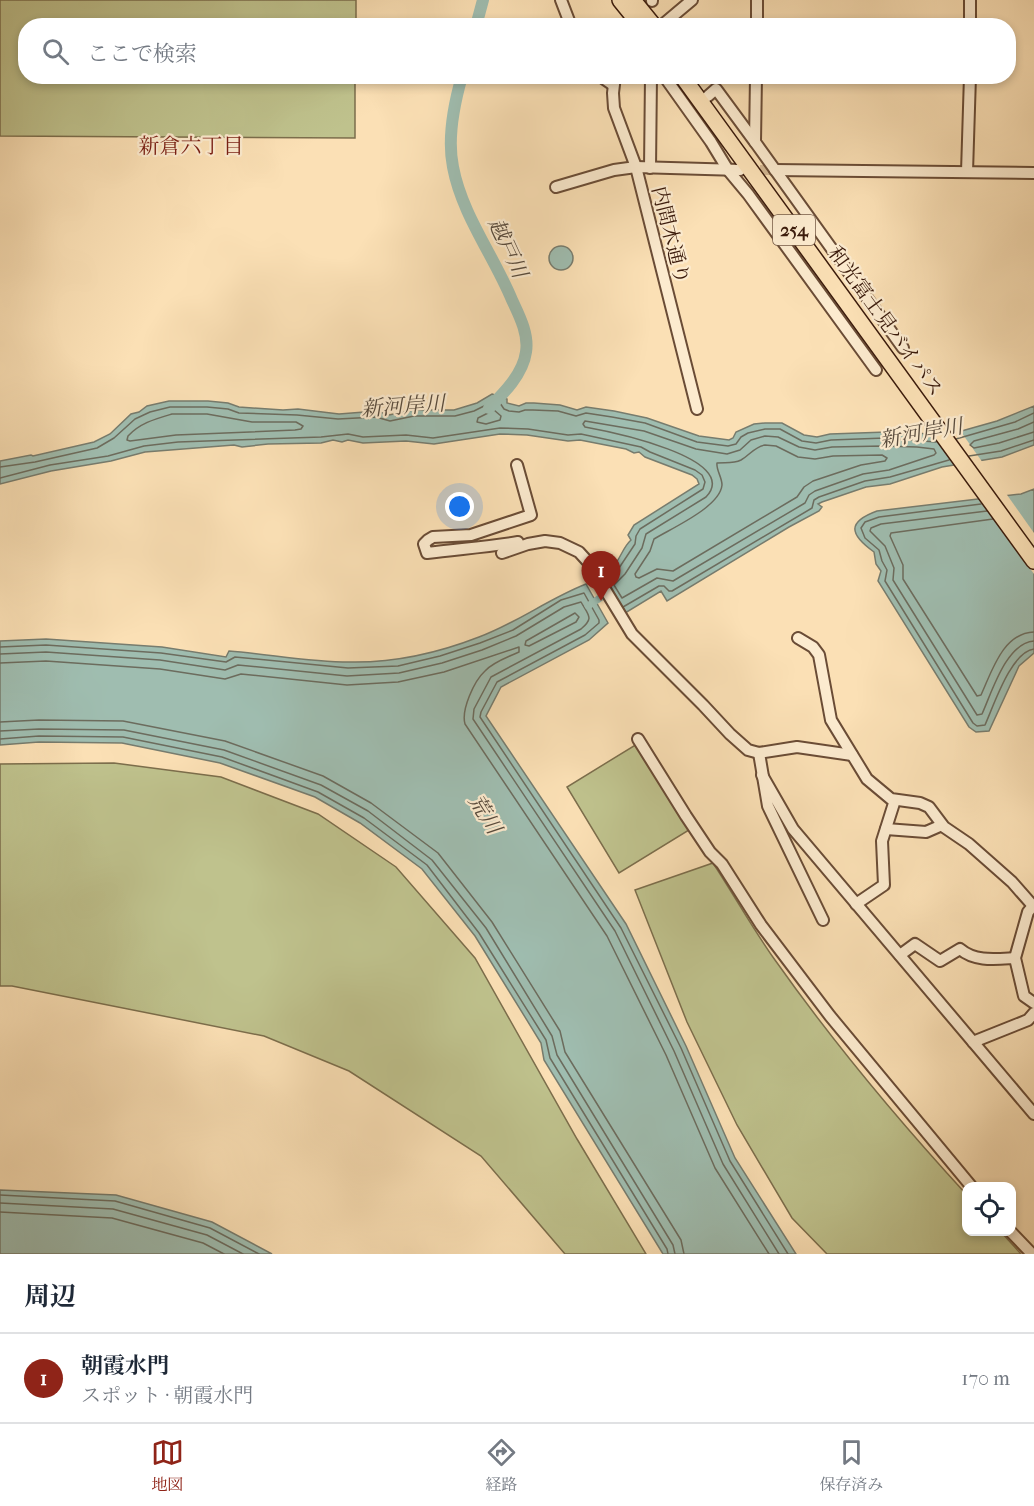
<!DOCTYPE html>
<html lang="ja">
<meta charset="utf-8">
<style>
:root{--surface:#fff;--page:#f6f6f7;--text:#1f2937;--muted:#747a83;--line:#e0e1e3;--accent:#8f2418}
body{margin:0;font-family:"IM FELL French Canon","Noto Serif JP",serif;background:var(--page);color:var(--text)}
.controls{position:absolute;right:18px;bottom:18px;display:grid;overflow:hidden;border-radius:12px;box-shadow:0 3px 9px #0003}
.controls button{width:54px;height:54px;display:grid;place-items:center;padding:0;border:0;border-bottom:2px solid var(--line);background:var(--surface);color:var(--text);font:30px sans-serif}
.you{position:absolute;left:460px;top:507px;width:21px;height:21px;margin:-15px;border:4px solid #fff;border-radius:50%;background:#1a73e8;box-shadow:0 0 0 9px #1a73e833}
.badge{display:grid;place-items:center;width:39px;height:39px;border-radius:50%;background:var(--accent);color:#fff;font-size:20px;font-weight:700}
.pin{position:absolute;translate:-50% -50px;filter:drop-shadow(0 2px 3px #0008)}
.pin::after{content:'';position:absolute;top:32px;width:21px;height:18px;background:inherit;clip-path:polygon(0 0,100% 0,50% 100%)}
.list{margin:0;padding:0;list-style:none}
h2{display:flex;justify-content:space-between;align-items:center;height:78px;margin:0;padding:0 24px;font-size:26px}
h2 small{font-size:20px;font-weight:400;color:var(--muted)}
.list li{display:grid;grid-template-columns:39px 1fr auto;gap:18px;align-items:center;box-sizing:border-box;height:90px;padding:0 24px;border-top:2px solid var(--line)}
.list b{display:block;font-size:22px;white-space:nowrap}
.list p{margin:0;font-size:20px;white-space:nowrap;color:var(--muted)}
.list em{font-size:20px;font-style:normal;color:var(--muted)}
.icon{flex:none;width:33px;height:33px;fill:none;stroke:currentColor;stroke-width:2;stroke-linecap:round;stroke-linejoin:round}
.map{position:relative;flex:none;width:1034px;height:1254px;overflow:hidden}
.search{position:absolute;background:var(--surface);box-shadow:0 3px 9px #0003;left:18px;right:18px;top:18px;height:66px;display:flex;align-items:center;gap:15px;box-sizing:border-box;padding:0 21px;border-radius:24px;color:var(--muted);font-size:22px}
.sheet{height:168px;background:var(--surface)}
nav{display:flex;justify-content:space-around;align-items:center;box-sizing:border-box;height:84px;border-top:2px solid var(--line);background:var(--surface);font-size:16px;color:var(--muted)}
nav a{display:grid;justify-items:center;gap:3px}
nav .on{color:var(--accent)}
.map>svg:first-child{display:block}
.green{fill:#bfc28d;stroke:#7c6e4c;stroke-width:1.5}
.water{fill:#9fbdb0;stroke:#777c6e;stroke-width:1.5}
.pier{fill:#fbe0b5}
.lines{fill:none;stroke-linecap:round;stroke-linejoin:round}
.shore{stroke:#6c6c5e;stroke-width:1.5}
.canal{stroke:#9fbdb0;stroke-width:7}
.river{stroke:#9fbdb0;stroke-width:12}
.minor-tunnel{stroke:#d4b893;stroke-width:10;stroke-dasharray:10 5;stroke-linecap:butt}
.minor-casing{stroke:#6a4c36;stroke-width:14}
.highway-casing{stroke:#3a1a0b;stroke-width:18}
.minor{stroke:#fcebcf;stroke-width:10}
.highway{stroke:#fbe0b5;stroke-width:15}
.labels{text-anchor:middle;stroke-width:4.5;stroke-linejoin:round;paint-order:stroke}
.shield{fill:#fcebcf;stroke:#745946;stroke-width:1.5}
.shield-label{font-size:18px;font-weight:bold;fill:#3a1a0b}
.street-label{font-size:20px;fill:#3a1a0b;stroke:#fcebcf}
.neighbourhood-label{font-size:21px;fill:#7a1f14;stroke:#fcebcf}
.water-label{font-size:21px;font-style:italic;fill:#584b3d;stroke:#fcebcf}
</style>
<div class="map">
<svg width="1034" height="1254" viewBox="0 0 1034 1254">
<rect width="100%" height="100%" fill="#fbe0b5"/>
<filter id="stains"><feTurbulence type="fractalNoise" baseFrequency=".00333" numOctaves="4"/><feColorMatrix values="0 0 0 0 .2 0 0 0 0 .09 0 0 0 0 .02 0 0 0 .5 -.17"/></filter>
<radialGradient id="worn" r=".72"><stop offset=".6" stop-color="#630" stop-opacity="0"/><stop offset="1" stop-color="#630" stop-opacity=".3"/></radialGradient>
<!-- green -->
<g class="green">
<path d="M0,0H356V25L26,26V76L355,77V138L0,136Z"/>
<path d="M637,744L689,830L619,873L567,787Z"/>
<path d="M114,763L221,777L318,814L396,867L475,958L577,1139L646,1254H565L481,1156L349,1071L264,1036L12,986H0V764Z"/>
<path d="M713,863C734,895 753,929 775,960C833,1042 898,1120 966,1194V1232H1001L1021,1254H827L792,1218L737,1125L687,1022L635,890Z"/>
</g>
<!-- water -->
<g class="water">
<circle cx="561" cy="258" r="12"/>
<path d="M492,394L507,399V403L519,406L526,403H534L560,405L577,410L586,407L614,411L647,418L699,436L729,440L733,438L736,432L754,424L765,423H782L804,435L817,437L830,434L887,432L920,433L935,436L958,432L997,421L1034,406V445L1002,457L942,467L890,484L866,487L822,502L818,504L822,507L819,511L789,527L667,601L661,591L617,618L594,580C600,577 607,574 611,569C620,561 622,548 631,540L628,535L634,525L699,484L697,479L692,475L645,457L639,452L634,453L626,449L580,440L568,441L527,435L500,434L434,444L406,441L363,443L348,440L342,442L333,440L321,443L268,444L242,447L234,445L145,452L111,461L51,471L0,484V461L31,455L33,456L94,442L110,434L131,414L139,412L147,406L169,401H208L228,403L239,407L283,410L298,409L339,414L377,411L389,415L413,410H454L477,403Z"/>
<path d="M1034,489V653L1019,666L989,731L976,732L969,727L878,581L881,571L876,564L874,552C849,534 847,522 877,511L1021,494Z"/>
<path d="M586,584L608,623L589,640L501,687L486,716L626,924L686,1046L735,1158L796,1254H663L544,1060L541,1043L475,936L422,869L360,823L315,797L220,763L122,743L39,742L0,745V641L46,639L162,647L226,657L229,651C269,654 309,662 349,662C393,663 438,653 479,637C517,623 548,599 586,584Z"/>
<path d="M0,1190L116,1195L212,1222L272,1254H0Z"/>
</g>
<!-- pier -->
<g class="pier">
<path d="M959,429L983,463L957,467L931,432Z"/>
<path d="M1005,492L1034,533V574L977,495Z"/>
</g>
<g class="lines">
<!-- shore -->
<g class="shore">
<path d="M494,410L501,416L500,420L486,424L477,422L478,418Z"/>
<path d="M172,414H207L252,422H296L303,426L301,429L295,430L176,435L130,441L127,440L128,436C140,423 155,419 172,414Z"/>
<path d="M585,421L644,431L696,449L727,454L740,450L751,440L765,436L778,437L799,447L815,450L832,447L883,446L917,447L934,449L936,453L934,455L889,470L863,474L815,491L809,495L805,503L673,581L657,578L622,598L614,585L625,574L642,548L646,534L706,497C743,458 607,431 585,427L583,424Z"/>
<path d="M1034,422L1018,429L974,441L970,445L974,448L999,443L1034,432"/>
<path d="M956,439L1015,422L1034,413"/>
<path d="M765,445L776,446L798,457L815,459L833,456L882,455L887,458L885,461L861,465L813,481L804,487L797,497L673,571L657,569L639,578L636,577L635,574L650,551L654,539C672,528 720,507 722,485C722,477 716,470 717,463C725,462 733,464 741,460C750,455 754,447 765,445Z"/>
<path d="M969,456L1001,451L1034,440"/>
<path d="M0,467L35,462L97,448L114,438L135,419L150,412L170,407H207L228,409L239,413L297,415L338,419L376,417L390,421L414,416H455L474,411L494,401L500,403L504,409L509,411L519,412L525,410H533L558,411L576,416L586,413L612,417L645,423L697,442L728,446L736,444L741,437L748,433L765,429H780L802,441L816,443L831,440L885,438L936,442"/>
<path d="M0,478L50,465L108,456L144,446L178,442L321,437L348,434L363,437L406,435L433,438L500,428L528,429L568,435L581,434L641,447L650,452L695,470L702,475L705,482L703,489L640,529L636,536L635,544L615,574L607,580"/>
<path d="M981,504L879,517L865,522L861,528L865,538L879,550L882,561L887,570L885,581L973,723L977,726L985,725C994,705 1011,652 1034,649"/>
<path d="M987,511L881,524L871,528L870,531L885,546L894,568L893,580L977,715L982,714C992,692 1006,643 1034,641"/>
<path d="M993,519L891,533L890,536L903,565V579L977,696L981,695C992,671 1003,633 1034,632"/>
<path d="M623,607L659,586H664L669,591H672L812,508L814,500L819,497L865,481L890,477L949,460"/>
<path d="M575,613L579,617L576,622L529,646L525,645L526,641Z"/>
<path d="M0,647L46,645L161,653L226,662L235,657L348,668L398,666L440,656L480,643L513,630L561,600L584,593L599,620V623L585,635L497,682L481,712L480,717L621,928L681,1048L730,1161L788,1254"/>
<path d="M0,654L46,652L160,660L225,670L238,665L347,676L399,673L442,663L482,650L516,636L564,607L581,602C589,616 594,618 581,629L491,677L474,709L473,719L615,931L674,1051L723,1164L779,1254"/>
<path d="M0,663L46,661L160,669L225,679L241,674L347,685L398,682L444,672L519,647V652C508,657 493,662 485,671C474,681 461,710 465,724L607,936L666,1055L715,1168L769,1254"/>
<path d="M0,722L39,720L123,721L225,741L323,776L371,803L438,853L492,922L560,1031L565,1052L681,1240L684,1254"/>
<path d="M0,731L39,729L124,730L224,750L321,785L368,811L432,860L486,928L552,1036L557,1055L673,1245L675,1254"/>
<path d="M0,739L39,736L123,737L222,757L318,792L364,818L427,865L479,933L546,1040L550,1058L667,1249L668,1254"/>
<path d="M0,1195L115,1201L210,1228L259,1254"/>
<path d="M0,1203L113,1209L207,1235L243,1254"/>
<path d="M0,1212L112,1218L203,1243L224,1254"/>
</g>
<!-- canal -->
<path class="canal" d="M588,606L609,592"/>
<!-- river -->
<g class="river">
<path d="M476,26L483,0"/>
<path d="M462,76C454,104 447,138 453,167C462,215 494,256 512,300C519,315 529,334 526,352C523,374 504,393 489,408"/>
</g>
<!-- minor-tunnel -->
<path class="minor-tunnel" d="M745,170H775"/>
<defs>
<g id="minor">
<path d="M561,0L571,26"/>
<path d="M652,1V0"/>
<path d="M661,26L692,0"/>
<path d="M757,26V0"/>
<path d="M970,26V0"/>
<path d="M600,76L613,85"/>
<path d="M615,76L613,93L614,108L636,167L697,409"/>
<path d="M664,76L711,142L728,170L748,194L876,370"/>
<path d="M756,76L755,142L903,348"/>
<path d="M708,96L716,89L755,142"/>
<path d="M650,168L651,76"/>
<path d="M775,170L1034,173"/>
<path d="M967,172L970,76"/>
<path d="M556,187L614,170L636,167L740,170"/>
<path d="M517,465L531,515L471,535L433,537L428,540L424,544L427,553C458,549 488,547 518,542"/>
<path d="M502,553L528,544L545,541L560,543L579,552L589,563L632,634L703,705L730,734L748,750L759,753L797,747L852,755"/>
<path d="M798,638L813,647L819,655L831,720L867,779L891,799L920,803L929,807L944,827L969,844L1012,882L1034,907"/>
<path d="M638,739L686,816L710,852L722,864L761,925L830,1016L971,1186"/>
<path d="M759,753L768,806L823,920"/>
<path d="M762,775L793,829L1034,1114"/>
<path d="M886,829L926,832L942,825"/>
<path d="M856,904L884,885L882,841L895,800"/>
<path d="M1033,906L1028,912L1015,958L1024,996L1034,1003"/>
<path d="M900,955L915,944L940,961L960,949C975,962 996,959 1015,958"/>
<path d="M973,1042L1028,1020L1034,1013"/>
<path d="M1011,1232L1032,1254"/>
</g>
<g id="highway">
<path d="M620,0L641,26"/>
<path d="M633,0L654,26"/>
<path d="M682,76L1034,561"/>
</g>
</defs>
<!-- minor casing -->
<use href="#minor" class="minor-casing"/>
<!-- highway casing -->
<use href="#highway" class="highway-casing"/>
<!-- minor -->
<use href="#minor" class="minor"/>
<!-- highway -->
<use href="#highway" class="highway"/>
</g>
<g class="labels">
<!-- shield labels -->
<rect class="shield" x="773" y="215" width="42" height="30" rx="4.5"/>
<g class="shield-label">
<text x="794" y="236">254</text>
</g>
<!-- street labels -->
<g class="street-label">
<text transform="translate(671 235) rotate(76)" y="7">内間木通り</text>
<text transform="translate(886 321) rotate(54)" y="7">和光富士見バイパス</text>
</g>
<!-- neighbourhood labels -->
<g class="neighbourhood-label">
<text x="191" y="153">新倉六丁目</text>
</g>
<!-- water labels -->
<g class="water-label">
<text transform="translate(508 248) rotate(65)" y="7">越戸川</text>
<text transform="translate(403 406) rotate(-4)" y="7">新河岸川</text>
<text transform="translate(921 433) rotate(-10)" y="7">新河岸川</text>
<text transform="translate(485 814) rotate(58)" y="7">荒川</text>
</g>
</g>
<rect width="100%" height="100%" filter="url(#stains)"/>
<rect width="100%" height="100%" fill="url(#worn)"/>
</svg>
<div class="controls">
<button><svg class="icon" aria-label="locate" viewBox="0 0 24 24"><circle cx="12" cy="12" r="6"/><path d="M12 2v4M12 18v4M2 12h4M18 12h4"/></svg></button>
</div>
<div class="you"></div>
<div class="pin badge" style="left:601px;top:601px">1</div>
<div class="search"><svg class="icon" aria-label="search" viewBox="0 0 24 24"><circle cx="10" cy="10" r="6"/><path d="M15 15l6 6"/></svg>ここで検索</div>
</div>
<section class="sheet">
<h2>周辺<small></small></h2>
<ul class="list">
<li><span class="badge">1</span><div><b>朝霞水門</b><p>スポット · 朝霞水門</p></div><em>170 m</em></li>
</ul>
</section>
<nav>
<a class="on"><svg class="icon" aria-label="map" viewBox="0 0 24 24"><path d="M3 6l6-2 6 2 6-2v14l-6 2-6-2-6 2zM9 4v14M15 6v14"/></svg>地図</a>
<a><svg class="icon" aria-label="directions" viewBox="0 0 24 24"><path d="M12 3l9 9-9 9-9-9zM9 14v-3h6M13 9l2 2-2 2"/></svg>経路</a>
<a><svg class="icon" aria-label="saved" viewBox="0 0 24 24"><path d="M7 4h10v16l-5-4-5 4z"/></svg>保存済み</a>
</nav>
